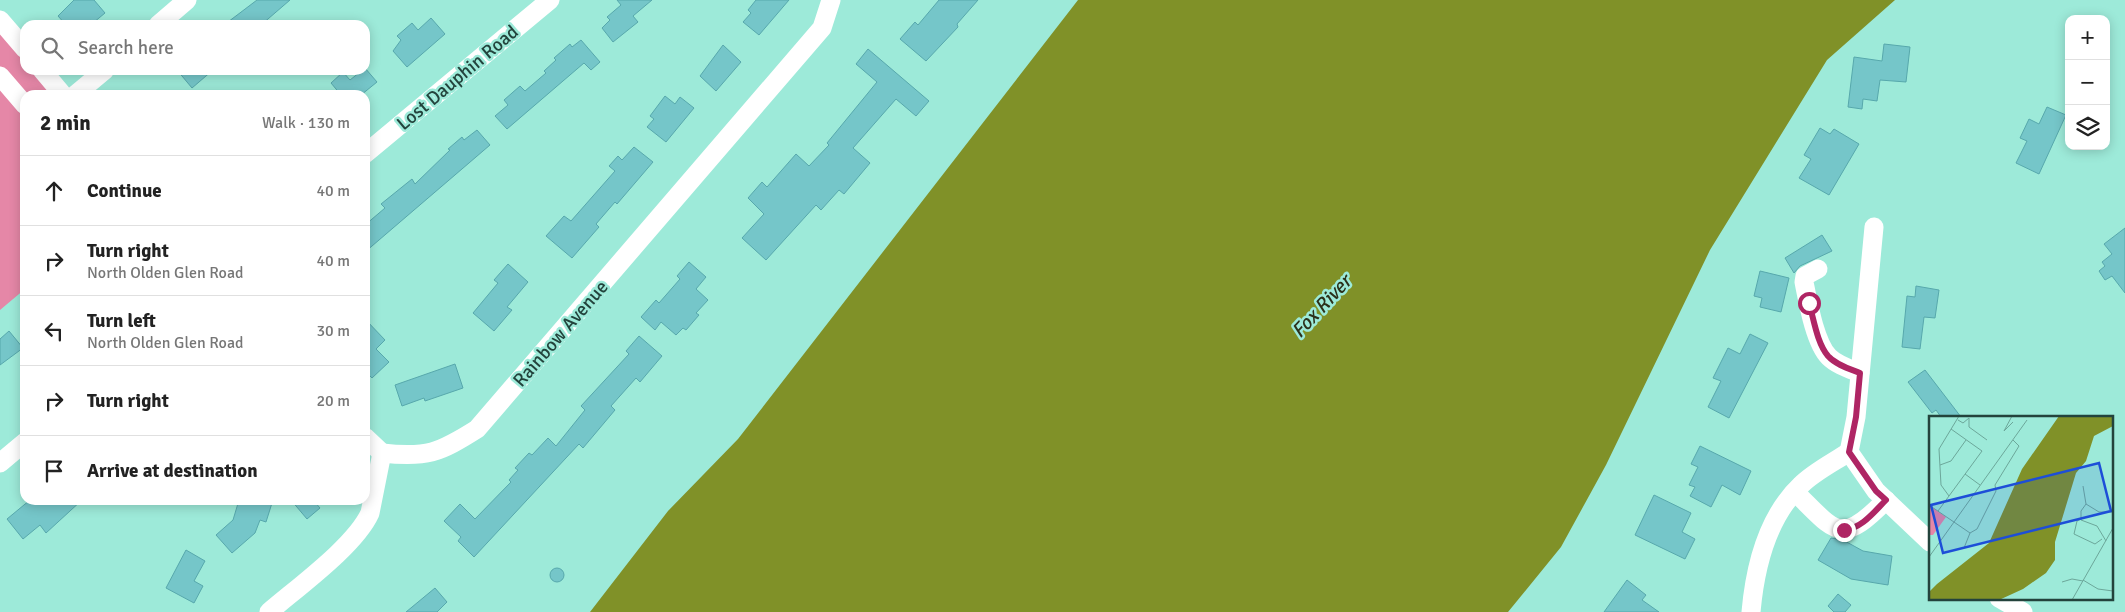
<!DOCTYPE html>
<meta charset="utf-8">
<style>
:root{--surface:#fff;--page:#f2f2f2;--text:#222;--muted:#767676;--line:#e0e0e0}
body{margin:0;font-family:Signika,sans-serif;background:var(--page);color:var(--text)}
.controls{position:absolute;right:15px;top:15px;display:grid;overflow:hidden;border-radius:10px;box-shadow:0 2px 12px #0003}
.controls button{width:45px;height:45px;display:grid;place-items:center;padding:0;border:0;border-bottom:1px solid var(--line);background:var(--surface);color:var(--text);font:25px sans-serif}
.stop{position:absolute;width:15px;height:15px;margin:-11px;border:4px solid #af2564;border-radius:50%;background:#fff}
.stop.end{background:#af2564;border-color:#fff;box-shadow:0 1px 5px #0008}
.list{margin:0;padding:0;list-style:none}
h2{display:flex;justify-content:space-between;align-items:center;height:65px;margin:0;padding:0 20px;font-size:21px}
h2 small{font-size:16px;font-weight:400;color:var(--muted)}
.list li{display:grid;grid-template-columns:32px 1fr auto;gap:15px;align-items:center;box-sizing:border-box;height:70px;padding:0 20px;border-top:1px solid var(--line)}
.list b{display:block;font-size:19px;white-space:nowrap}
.list p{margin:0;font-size:16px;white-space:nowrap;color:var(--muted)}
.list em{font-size:16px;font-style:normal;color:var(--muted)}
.icon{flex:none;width:28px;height:28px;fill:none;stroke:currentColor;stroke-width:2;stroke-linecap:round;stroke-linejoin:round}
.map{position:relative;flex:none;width:2125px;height:612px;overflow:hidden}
.search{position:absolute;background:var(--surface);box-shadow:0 2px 12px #0003;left:20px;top:20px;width:350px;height:55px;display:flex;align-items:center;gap:12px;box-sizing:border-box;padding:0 18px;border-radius:15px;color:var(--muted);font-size:19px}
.panel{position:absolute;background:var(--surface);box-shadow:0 2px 12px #0003;left:20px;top:90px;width:350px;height:415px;border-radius:15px}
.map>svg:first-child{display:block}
.green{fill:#e587a7}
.water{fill:#809128}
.building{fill:#75c6c9;stroke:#57a8ac}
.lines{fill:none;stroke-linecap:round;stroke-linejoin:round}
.minor{stroke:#fff;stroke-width:19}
.route{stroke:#af2564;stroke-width:6}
.labels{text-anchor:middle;stroke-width:5;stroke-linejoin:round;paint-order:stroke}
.street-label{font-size:19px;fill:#23433c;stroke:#9dead9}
.water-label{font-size:20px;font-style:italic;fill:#2c311b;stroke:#9dead9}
.inset-road{fill:none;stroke:#6ca79a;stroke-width:1}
.view{fill:#1d4ed8;fill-opacity:0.15;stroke:#1d4ed8;stroke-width:2.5}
.inset-edge{fill:none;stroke:#23433c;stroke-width:2.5}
</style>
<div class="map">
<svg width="2125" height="612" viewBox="0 0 2125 612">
<rect width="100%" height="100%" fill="#9dead9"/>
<!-- green -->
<path class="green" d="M0,20L25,49V70H42L63,95H25V289L0,310Z"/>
<!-- water -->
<path class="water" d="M1078,0H1895L1827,60L1710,250L1606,465L1561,547L1508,612H590L668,511L738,439Z"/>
<!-- building -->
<g class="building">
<path d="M74,0H94L105,13L93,23L91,20L85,25H66L58,16Z"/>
<path d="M257,0H290L261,25H224Z"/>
<path d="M617,0H652L633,16L638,22L613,42L602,28L610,20L607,17L621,5Z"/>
<path d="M756,0H789L759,35L743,22L751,13L748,10Z"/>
<path d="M939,0H978L957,24L958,27L926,61L900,39L915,22L918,25Z"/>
<path d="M431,18L445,34L407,67L393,51L401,40L397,36L412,23L418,30Z"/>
<path d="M581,40L600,62L591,70L584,63L507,129L495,116L508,105L504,100L520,86L525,91L546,73L544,71L556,60L554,58L570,44L572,47Z"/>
<path d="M1884,44L1910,47L1906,82L1880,80L1877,101L1863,99L1862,109L1848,107L1854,57L1882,61Z"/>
<path d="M723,45L741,62L716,91L700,76Z"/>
<path d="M868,49L929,101L916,116L896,99L853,148L870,163L844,194L839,190L821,210L816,205L766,260L742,238L764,214L748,198L762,182L767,187L796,154L809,166L829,145L827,143L877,82L856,64Z"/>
<path d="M365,68L377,82L361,95H341L331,83L343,72L350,80Z"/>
<path d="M177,70H213L192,88Z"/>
<path d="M665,96L675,104L680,97L694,108L666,142L647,127L654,119L650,116Z"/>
<path d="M2047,107L2066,115L2039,174L2016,163L2027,141L2020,138L2029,119L2039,124Z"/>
<path d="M1820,128L1830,134L1834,129L1859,144L1829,195L1799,178L1811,159L1804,155Z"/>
<path d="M477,130L490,145L365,252V225L385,208L381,204L412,179L415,184L450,150L448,149L462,137L464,140Z"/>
<path d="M634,147L653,162L617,204L615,202L596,224L599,227L572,258L546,236L564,216L571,221L615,171L609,166L618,156L622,160Z"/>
<path d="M2125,228V293L2112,276L2105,280L2099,271L2105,266L2102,262L2112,254L2104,244Z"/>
<path d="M1822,235L1832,251L1800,266L1794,273L1785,258Z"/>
<path d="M689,262L706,277L696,289L708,300L696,313L699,315L686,330L683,328L676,335L661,322L655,330L641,317L656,300L659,303L680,279L677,276Z"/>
<path d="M508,264L528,282L507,307L512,310L494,331L473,313L498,283L494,280Z"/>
<path d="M1760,271L1789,278L1781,312L1760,307L1762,298L1754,296Z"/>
<path d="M1916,286L1939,290L1935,318L1924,317L1920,349L1902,347L1907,296L1915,297Z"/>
<path d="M365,319L385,340L376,349L389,362L372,378L365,371Z"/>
<path d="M9,331L23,348L0,365V339Z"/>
<path d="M1750,334L1768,343L1729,418L1708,407L1721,381L1713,378L1728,348L1740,354Z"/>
<path d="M639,336L662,356L640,382L636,378L611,406L615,410L583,448L579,444L474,557L458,541L461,537L444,521L460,504L475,519L511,482L509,480L518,470L515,468L529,453L532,455L548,438L556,446L585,410L581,406L629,354L626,351Z"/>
<path d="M455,364L463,388L425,401L424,398L402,406L395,385Z"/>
<path d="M1925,370L1961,417H1941L1936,410L1932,413L1908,382Z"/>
<path d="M1700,446L1751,471L1740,495L1722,485L1711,507L1690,496L1695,487L1689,485L1698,467L1691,464Z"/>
<path d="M1654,495L1691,513L1682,532L1695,539L1685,559L1635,535Z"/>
<path d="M30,500H82L46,533L40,525L23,539L7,519Z"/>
<path d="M239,500H261L272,503L266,522L260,520L255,533L232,553L216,535L233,520Z"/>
<path d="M291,500H313L320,508L307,519Z"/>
<path d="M1831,538L1843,540L1863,551L1892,556L1888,585L1851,579L1818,560Z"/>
<path d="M186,550L205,561L194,581L203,586L194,603L166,588Z"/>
<circle cx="557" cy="575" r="7"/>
<path d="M1627,580L1646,595L1642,600L1659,612H1604Z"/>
<path d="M435,588L447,602L437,612H406Z"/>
<path d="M1838,594L1851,605L1845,612H1834L1828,606Z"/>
</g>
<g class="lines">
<!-- minor -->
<g class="minor">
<path d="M0,20L25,49"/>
<path d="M158,25L187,0"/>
<path d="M42,70L63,95"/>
<path d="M0,76L25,105"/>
<path d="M75,95L105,70"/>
<path d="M365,154L550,0"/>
<path d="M1874,227L1856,417L1849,452L1876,491L1930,542"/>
<path d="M1818,269L1805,276L1804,282C1808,302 1815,343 1829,357C1837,365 1850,369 1860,373"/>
<path d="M365,437L382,453"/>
<path d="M382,453C427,458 439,453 477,429L822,28L831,0"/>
<path d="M0,463L25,442"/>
<path d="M1795,492C1836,532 1840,547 1886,500"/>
<path d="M1999,598L2023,612"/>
<path d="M269,612C298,587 355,546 370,513L382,453"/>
<path d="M1751,612C1755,567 1767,517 1801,485C1814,472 1834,462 1849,452"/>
</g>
</g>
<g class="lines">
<!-- route -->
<path class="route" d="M1809,303C1814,320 1817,343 1828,356C1836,365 1850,369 1860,373L1856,417L1849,452L1876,491L1886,500C1873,513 1862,528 1844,530"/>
</g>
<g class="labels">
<!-- street labels -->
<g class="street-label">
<text transform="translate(457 77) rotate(-40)" y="7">Lost Dauphin Road</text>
<text transform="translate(560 333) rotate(-49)" y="7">Rainbow Avenue</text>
</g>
<!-- water labels -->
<g class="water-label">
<text transform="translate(1321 306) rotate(-47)" y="7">Fox River</text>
</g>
</g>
<!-- overview -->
<g transform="translate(1929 416)">
<rect width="184" height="184" fill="#9dead9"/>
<path d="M0,89L17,101L4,119H0Z" fill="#e587a7"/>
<path d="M130,0H184V10L165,20L157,45L147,57L126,126V144L117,157L94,173L70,184H0V176L8,168L60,127L93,53Z" fill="#809128"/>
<path class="inset-road" d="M83,0L75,15L84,6M29,4L34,7L40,2V11L58,24M11,49L22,45L37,24M36,58L51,69M154,70L157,88L170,96H184M20,80L12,69L10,33L30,0M157,88L152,95V104L168,110L177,125M0,89L41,117M9,95L53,35L22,13M152,103L148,105L145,118L166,128L173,123M41,117L48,113L67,75L66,69L90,30L84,24M35,132L41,117M0,141L98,4M154,164L169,173L184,175M133,166L143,163L154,165M143,184L184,112"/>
<path class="view" d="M170,47L182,95L14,137L2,89Z"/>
<rect width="184" height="184" class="inset-edge"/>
</g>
</svg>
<div class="controls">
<button>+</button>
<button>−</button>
<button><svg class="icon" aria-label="layers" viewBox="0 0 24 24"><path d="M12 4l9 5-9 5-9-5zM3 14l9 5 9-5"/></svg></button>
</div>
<div class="stop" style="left:1809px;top:303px"></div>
<div class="stop end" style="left:1844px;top:530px"></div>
<div class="search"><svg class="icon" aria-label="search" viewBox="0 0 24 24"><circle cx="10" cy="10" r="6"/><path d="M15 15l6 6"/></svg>Search here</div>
<section class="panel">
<h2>2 min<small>Walk · 130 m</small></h2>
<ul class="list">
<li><svg class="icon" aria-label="ahead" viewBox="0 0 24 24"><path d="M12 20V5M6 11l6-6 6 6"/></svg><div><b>Continue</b></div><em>40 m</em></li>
<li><svg class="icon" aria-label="right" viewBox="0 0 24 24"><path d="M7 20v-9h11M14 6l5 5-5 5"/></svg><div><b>Turn right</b><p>North Olden Glen Road</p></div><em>40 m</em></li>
<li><svg class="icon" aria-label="left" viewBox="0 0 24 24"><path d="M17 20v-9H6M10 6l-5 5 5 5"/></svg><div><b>Turn left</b><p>North Olden Glen Road</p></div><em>30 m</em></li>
<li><svg class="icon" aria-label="right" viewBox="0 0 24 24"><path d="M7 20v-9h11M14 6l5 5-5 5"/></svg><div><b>Turn right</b></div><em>20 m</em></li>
<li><svg class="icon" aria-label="arrive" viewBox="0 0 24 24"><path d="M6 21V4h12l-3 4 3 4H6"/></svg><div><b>Arrive at destination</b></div></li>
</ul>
</section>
</div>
